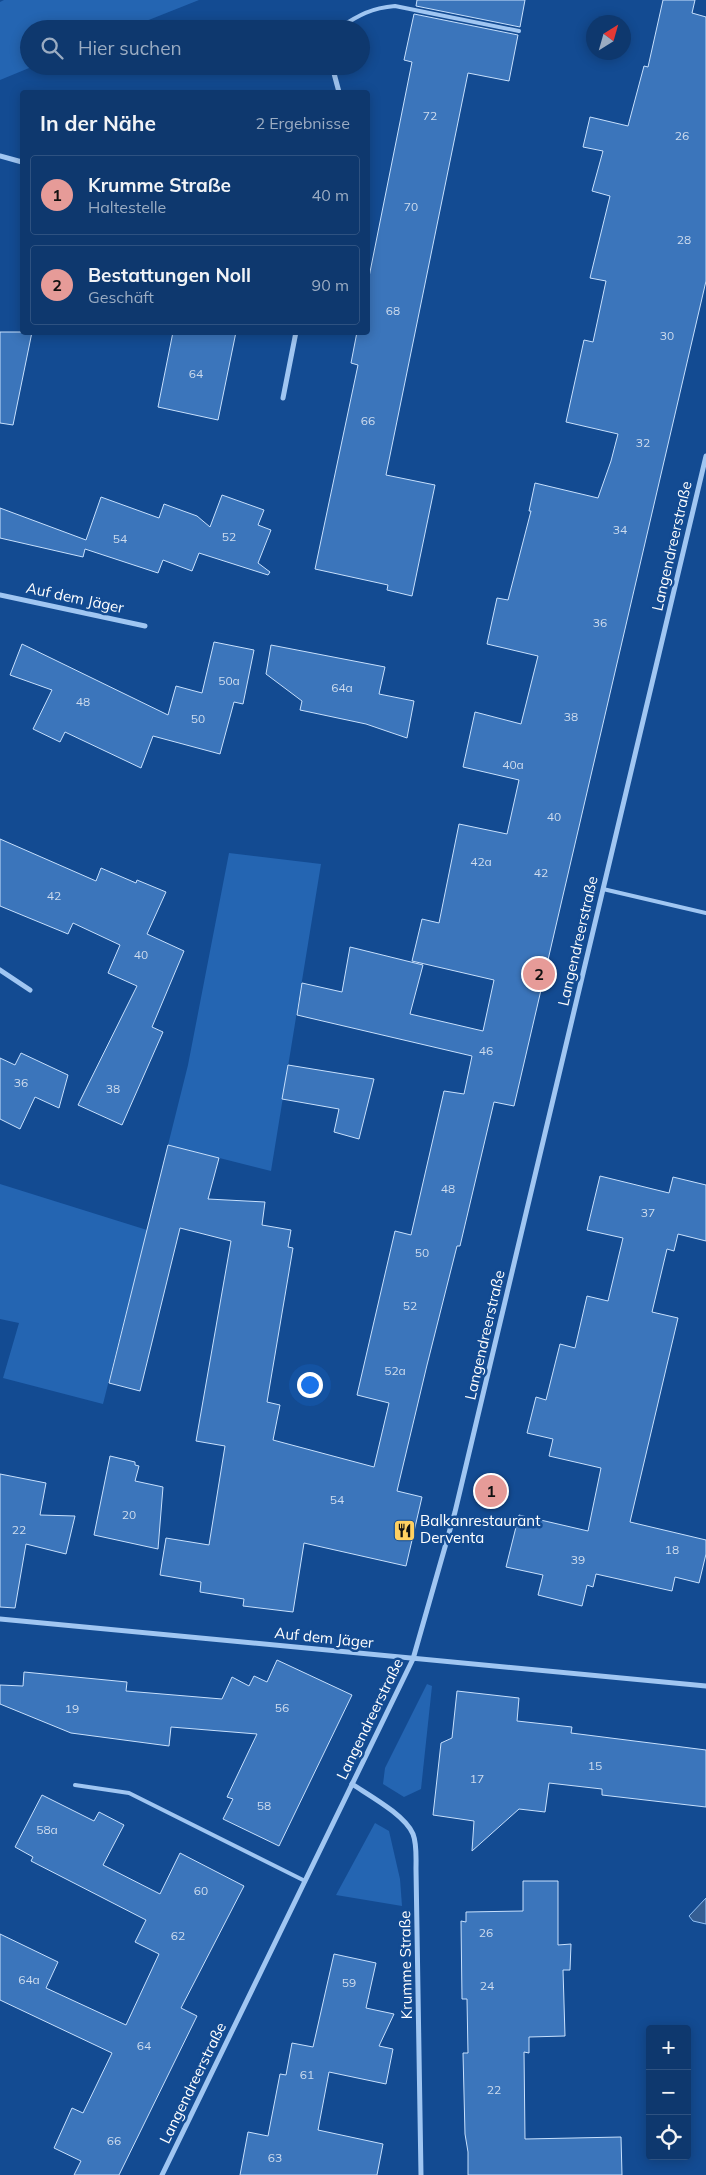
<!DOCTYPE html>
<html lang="de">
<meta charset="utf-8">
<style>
:root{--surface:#0e386e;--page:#1c4376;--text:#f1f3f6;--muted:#9bacc2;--line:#2e5281;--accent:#e69b98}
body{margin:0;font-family:Mulish,sans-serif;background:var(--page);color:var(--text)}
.controls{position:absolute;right:15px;bottom:15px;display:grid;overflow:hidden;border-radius:5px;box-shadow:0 2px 12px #0003}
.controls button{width:45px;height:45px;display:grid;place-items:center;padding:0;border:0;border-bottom:1px solid var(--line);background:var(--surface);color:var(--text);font:25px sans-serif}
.compass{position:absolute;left:586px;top:15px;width:45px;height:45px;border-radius:50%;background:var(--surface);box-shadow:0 2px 12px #0003;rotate:37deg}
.you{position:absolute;left:309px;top:1384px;width:18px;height:18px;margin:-12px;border:4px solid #fff;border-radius:50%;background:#1a73e8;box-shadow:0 0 0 8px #1a73e833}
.badge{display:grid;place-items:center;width:32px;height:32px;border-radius:50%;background:var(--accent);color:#111;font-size:16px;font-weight:700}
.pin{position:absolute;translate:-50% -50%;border:2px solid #fff;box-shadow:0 1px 5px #0006}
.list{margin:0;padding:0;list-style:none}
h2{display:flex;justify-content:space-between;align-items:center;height:65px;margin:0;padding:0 20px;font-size:21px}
h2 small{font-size:16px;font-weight:400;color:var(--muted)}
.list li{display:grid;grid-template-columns:32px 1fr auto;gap:15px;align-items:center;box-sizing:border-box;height:80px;margin:0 10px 10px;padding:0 10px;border:1px solid var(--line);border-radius:5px}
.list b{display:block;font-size:19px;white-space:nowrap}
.list p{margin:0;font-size:16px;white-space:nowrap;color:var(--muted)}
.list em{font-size:16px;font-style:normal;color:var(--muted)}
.icon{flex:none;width:28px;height:28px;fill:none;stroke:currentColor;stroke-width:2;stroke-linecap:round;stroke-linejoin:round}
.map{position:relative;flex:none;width:706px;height:2175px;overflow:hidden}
.search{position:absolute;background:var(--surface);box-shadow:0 2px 12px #0003;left:20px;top:20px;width:350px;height:55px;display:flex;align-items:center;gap:12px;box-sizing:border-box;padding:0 18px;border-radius:28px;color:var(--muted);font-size:19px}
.panel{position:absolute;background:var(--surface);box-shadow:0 2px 12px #0003;left:20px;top:90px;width:350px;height:245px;border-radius:5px}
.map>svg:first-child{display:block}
.green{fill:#2465b2}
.water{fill:#355e93;stroke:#92c1f5}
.building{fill:#3b75bb;stroke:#c7e0fd}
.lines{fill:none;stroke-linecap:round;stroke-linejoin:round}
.service{stroke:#a0c6f2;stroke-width:4}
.minor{stroke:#a0c6f2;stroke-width:5}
.labels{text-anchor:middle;stroke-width:5;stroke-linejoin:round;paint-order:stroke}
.number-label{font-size:12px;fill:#cedcee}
.street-label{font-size:15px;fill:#fff;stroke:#134b92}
.poi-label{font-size:15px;fill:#fff;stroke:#134b92;text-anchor:start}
</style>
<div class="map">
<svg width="706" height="2175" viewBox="0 0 706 2175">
<rect width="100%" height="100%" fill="#134b92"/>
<!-- green -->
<g class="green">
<path d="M4,0H199L126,29H29V66H34L0,80V2Z"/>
<path d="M229,853L321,864L271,1171L168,1145L188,1065Z"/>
<path d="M0,1184L147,1230L103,1404L3,1378L19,1323L0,1319Z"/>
<path d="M427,1684L432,1686L421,1789L404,1797L383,1784L385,1768Z"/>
<path d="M375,1823L389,1831L400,1879L402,1906L336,1895Z"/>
</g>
<!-- water -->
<path class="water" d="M706,1898V1924L693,1921L689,1916Z"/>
<!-- building -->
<g class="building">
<path d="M417,0H525L520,27L416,6Z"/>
<path d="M663,0H695L692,13L706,17V281L514,1106L494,1102L460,1246H457L427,1365L397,1491L422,1497L406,1566L304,1543L293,1612L243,1606L244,1599L200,1592L201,1582L160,1575L166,1538L209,1545L225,1446L196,1441L231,1241L180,1228L140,1391L109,1383L168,1145L219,1158L208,1199L265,1202L262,1225L291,1230L288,1247L293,1248L267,1402L280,1405L273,1440L374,1467L389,1403L357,1395L395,1231L411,1235L444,1091L464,1094L472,1056L297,1015L302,983L342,992L350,947L423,965L410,1014L483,1031L494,980L412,961L422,919L439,923L459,824L507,834L519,780L463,767L475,712L521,724L538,656L487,644L497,598L508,600L531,511H529L535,483L598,498L611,461L618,434L566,422L584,340L593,342L606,281L590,278L610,196L592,191L603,151L583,147L590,117L628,126L644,66L648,67Z"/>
<path d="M414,14L518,35L509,81L468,73L386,475L435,485L412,596L387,590L388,585L315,569L358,365L351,363L357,332H368V282L412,62L404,60Z"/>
<path d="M0,332H32L13,425L0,423Z"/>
<path d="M173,332H236L218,420L158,407Z"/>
<path d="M222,495L264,510L258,525L271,530L258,563L270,572L268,575L199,553L192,571L163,560L158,573L85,549L83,557L0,538V508L86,540L101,497L159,518L164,504L197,516L210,527Z"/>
<path d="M214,642L254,650L243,704L234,702L220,754L153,736L141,768L65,732L60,742L33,729L52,690L10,675L22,644L168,715L176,686L202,693Z"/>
<path d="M271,645L385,667L379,694L414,701L407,738L366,724L300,710L302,701L266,674Z"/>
<path d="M0,839L96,881L101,868L136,883L137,880L166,892L147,934L184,951L152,1027L163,1032L122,1125L78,1105L137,986L108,973L120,945L73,923L68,934L0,906Z"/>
<path d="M21,1053L68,1075L59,1108L35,1097L20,1129L0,1119V1058L15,1065Z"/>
<path d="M288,1065L374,1079L359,1139L334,1132L339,1109L282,1099Z"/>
<path d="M600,1176L669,1193L673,1177L706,1185V1241L678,1234L674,1251L667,1249L652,1312L678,1318L630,1522L706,1540V1554L699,1583L675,1577L672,1591L596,1574L593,1587L587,1585L582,1606L538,1595L543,1575L506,1567L519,1515L588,1531L601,1468L549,1456L553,1439L527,1433L536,1397L546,1400L560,1344L575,1348L587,1296L608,1301L623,1238L587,1230Z"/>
<path d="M110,1456L135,1462V1465L139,1466L135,1481L163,1487L158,1549L94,1535Z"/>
<path d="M0,1474L46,1483L40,1515L75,1516L66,1554L26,1544L15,1608L0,1607Z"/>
<path d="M277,1660L352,1695L279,1846L223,1819L233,1799L227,1797L257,1734L171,1727L169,1746L71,1733L0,1704V1685L23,1686L24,1672L127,1682L126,1691L222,1699L232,1677L249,1686L254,1676L267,1682Z"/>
<path d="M457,1691L519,1698L517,1721L572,1727L571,1733L706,1750V1807L602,1795V1789L549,1783L545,1812L519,1809L472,1851L474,1821L433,1815L441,1743L452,1738Z"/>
<path d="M42,1795L94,1821L99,1812L124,1825L103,1865L160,1894L180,1853L244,1886L181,2008L197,2016L119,2175H74L81,2161L54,2148L72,2108L83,2113L112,2053L0,2000V1934L58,1962L46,1988L126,2025L159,1954L135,1942L146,1920L31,1861L33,1857L15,1847Z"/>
<path d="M523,1881H558V1945L571,1944L570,1970H563L565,2036L529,2037V2053L524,2052L525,2139L621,2137L622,2175H468V2152L465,2134L463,2053H468L467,1999H462L461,1921L466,1922V1912L523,1911Z"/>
<path d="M334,1954L376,1963L366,2008L394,2014L379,2046L393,2049L386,2084L329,2072L318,2130L383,2144L377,2175H240L248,2132L268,2136L280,2074L286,2075L292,2043L313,2047Z"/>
</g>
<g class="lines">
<!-- service -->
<g class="service">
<path d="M337,29C358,16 370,8 395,6L519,31"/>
<path d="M603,889L706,913"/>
<path d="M75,1785L129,1793L305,1881"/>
</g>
<!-- minor -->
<g class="minor">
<path d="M332,66L339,92"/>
<path d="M0,156L22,162"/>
<path d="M283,398L296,332"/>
<path d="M0,595L145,626"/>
<path d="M0,970L30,990"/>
<path d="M0,1619L706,1686"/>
<path d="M352,1784C370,1796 405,1815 413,1834C417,1844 416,1859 416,1869L421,2175"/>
<path d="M162,2175L413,1659L455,1512L706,456"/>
</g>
</g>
<!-- icons -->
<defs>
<symbol id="restaurant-square" viewBox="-11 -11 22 22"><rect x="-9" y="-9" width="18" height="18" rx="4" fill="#ffd061" stroke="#134b92"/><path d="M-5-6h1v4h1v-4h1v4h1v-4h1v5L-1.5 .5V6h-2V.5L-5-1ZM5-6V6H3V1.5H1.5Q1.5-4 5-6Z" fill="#111"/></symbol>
</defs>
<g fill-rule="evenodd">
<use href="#restaurant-square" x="392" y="1518" width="25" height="25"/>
</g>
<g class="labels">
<!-- number labels -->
<g class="number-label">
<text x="430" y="120">72</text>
<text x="682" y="140">26</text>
<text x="411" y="211">70</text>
<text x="684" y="244">28</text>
<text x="393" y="315">68</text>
<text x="667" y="340">30</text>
<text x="196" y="378">64</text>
<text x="368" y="425">66</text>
<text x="643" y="447">32</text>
<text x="620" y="534">34</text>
<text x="229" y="541">52</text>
<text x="120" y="543">54</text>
<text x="600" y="627">36</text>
<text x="229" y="685">50a</text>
<text x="342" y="692">64a</text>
<text x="83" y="706">48</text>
<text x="571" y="721">38</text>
<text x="198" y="723">50</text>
<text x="513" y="769">40a</text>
<text x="554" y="821">40</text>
<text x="481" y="866">42a</text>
<text x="541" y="877">42</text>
<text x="54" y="900">42</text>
<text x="141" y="959">40</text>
<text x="486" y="1055">46</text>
<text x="21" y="1087">36</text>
<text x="113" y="1093">38</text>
<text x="448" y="1193">48</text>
<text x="648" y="1217">37</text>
<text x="422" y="1257">50</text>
<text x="410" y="1310">52</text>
<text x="395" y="1375">52a</text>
<text x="337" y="1504">54</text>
<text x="129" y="1519">20</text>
<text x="19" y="1534">22</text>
<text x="672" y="1554">18</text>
<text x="578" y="1564">39</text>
<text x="282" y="1712">56</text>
<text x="72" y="1713">19</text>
<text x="595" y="1770">15</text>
<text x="477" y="1783">17</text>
<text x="264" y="1810">58</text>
<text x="47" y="1834">58a</text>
<text x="201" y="1895">60</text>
<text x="486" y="1937">26</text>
<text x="178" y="1940">62</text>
<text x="29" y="1984">64a</text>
<text x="349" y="1987">59</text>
<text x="487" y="1990">24</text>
<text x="144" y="2050">64</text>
<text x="307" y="2079">61</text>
<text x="494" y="2094">22</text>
<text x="114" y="2145">66</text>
<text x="275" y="2162">63</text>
</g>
<!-- street labels -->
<g class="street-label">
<text transform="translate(672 546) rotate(-77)" y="5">Langendreerstraße</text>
<text transform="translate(75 598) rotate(12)" y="5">Auf dem Jäger</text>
<text transform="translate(578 941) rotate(-77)" y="5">Langendreerstraße</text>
<text transform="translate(485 1335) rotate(-77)" y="5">Langendreerstraße</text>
<text transform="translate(324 1638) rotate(6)" y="5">Auf dem Jäger</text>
<text transform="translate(370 1719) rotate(-64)" y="5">Langendreerstraße</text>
<text transform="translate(406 1965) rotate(-91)" y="5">Krumme Straße</text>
<text transform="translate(193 2083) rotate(-64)" y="5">Langendreerstraße</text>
</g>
<!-- poi labels -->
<g class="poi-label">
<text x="420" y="1526">Balkanrestaurant<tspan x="420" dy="17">Derventa</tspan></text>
</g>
</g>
</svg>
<div class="controls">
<button>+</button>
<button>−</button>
<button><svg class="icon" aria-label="locate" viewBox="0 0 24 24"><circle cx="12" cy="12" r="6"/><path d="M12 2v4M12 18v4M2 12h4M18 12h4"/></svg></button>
</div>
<svg class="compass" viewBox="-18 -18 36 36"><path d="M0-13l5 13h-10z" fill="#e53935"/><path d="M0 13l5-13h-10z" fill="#9bacc2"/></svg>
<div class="you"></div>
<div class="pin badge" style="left:491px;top:1491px">1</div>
<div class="pin badge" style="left:539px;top:974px">2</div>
<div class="search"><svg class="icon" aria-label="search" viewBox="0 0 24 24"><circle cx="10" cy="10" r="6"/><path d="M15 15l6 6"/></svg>Hier suchen</div>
<section class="panel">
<h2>In der Nähe<small>2 Ergebnisse</small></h2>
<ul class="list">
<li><span class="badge">1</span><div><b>Krumme Straße</b><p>Haltestelle</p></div><em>40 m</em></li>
<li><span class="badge">2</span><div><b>Bestattungen Noll</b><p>Geschäft</p></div><em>90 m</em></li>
</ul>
</section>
</div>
